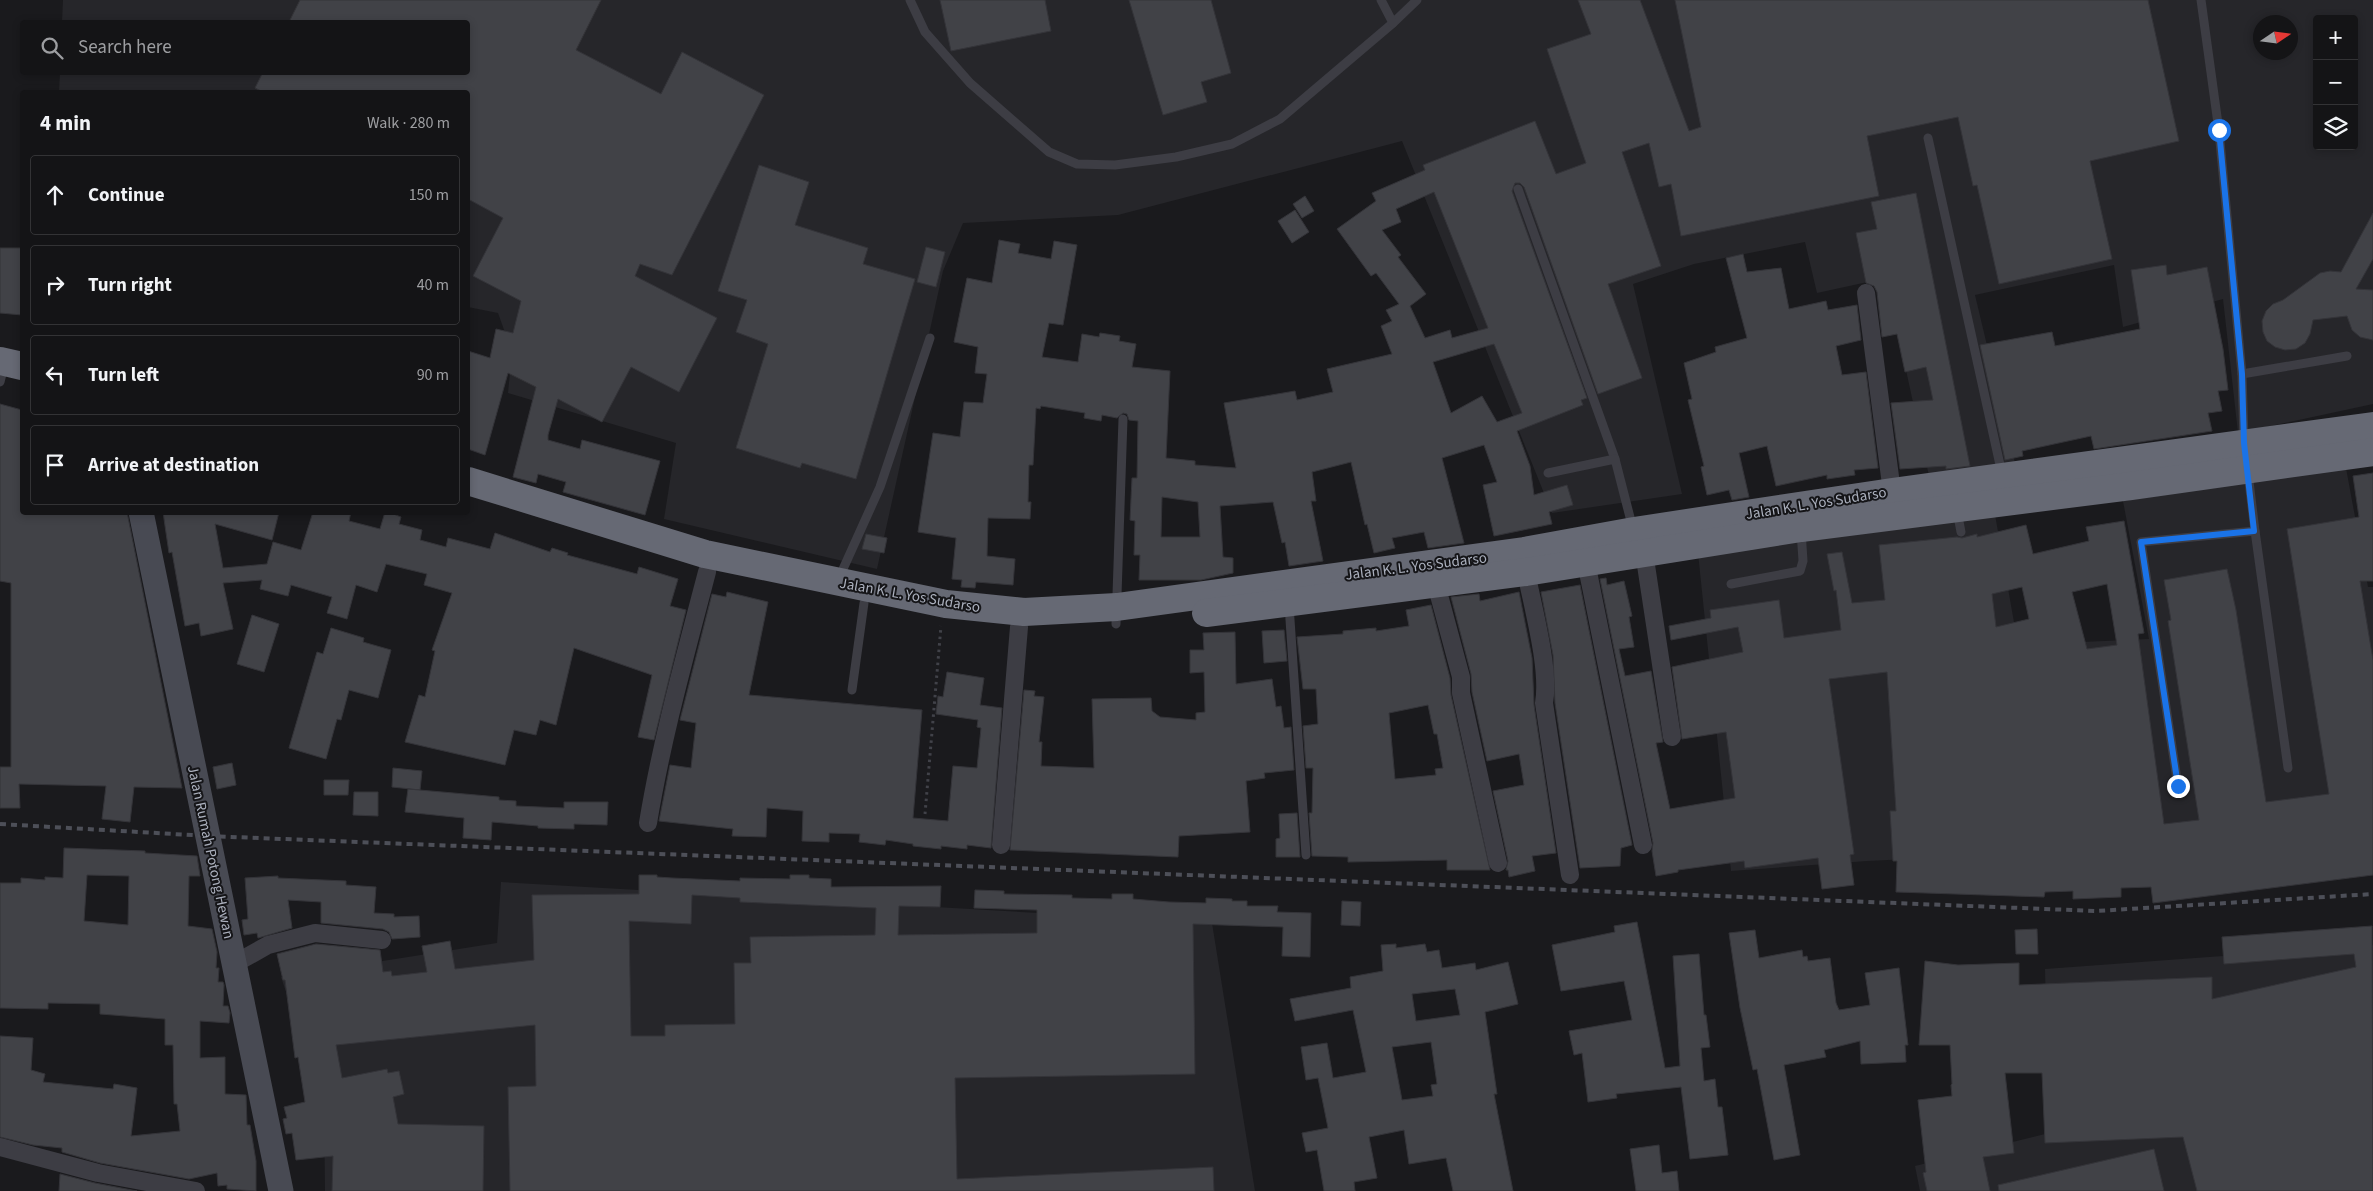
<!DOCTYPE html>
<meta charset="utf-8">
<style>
:root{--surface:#141416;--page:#1d1d1f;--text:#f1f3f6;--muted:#9d9ea1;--line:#333335}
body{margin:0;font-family:"Source Sans 3",sans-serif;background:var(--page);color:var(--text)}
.controls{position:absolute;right:15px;top:15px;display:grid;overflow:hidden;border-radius:5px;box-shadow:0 2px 8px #0003}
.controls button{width:45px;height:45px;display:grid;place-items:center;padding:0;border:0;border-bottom:1px solid var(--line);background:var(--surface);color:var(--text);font:25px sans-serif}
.compass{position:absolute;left:2253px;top:15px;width:45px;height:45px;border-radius:50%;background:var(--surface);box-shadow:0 2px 8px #0003;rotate:77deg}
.stop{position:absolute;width:15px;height:15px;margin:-11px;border:4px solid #1a73e8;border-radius:50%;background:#fff}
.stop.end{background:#1a73e8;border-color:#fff;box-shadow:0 1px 5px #0008}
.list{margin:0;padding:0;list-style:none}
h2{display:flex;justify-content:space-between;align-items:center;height:65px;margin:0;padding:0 20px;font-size:21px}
h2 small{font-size:16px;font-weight:400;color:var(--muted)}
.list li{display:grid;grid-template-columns:32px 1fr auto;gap:15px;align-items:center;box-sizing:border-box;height:80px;margin:0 10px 10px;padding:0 10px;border:1px solid var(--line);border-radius:5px}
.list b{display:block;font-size:19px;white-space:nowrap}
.list em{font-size:16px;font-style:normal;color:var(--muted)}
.icon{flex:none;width:28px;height:28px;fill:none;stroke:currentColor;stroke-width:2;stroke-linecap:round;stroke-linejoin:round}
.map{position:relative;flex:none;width:2373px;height:1191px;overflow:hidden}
.search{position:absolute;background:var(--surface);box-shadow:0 2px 8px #0003;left:20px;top:20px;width:450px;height:55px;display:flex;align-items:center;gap:12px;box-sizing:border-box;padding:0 18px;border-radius:5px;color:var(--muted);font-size:19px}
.panel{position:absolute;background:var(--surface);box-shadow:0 2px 8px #0003;left:20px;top:90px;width:450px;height:425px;border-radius:5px}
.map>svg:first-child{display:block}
.built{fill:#26262a;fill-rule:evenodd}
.building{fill:#414247;stroke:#343439;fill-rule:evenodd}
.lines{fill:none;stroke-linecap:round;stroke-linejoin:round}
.path{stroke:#414249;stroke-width:3;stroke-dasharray:2.5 4;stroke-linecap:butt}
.lane{stroke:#3d3d44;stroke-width:9}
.street{stroke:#3d3d44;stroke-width:18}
.secondary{stroke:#484a53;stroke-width:25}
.highway{stroke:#666974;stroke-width:28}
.rail{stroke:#4d4f58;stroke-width:4;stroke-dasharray:6 5;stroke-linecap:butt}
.route{stroke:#1a73e8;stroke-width:6}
.labels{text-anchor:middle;stroke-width:4;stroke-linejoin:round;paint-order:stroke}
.street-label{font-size:15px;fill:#abb0bd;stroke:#151518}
</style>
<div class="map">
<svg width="2373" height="1191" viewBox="0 0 2373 1191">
<rect width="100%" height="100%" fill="#1a1a1d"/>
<!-- built -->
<g class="built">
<path d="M63,0H2373V404L2238,433L2223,299L2123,327L2114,265L1975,295L2015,463L1929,476L1886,278L1817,293L1805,242L1694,264L1633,284L1682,494L1552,513L1402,141L1118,215L963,223L943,271L877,569L664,519L676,443L508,393L512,352L498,313L468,307V92H59L60,73L468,72V22H62ZM2317,19H2354V146H2317ZM2260,22H2290V52H2260Z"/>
<path d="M2346,468L2368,587H2373V837L1867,861L1731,871L1698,553L1994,509L2018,645L2149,639L2123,501Z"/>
<path d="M501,882L1212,923L1255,1191H325L324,1105L281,977L497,943Z"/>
<path d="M2373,945V1191H1920L1915,1166L2049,1133L2045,969Z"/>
</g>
<!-- building -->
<g class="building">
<path d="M300,0H601L576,50L661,94L682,52L764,95L672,275L640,264L635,276L717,318L679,392L631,367L602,422L558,399L548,435V440L580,449L582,440L660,461L645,515L563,492L566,482L538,474L536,483L513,477L536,387L508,373L485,455L468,449V351L490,358L496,329L513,333L521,301L473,276L503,218L468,199V92H263L255,88L263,72H468V22H289Z"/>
<path d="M940,0H1045L1051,31L951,51Z"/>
<path d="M1129,0H1211L1231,73L1201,82L1207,102L1163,115Z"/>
<path d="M1578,0H1640L1689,131L1701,127L1675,0H2148L2179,141L2090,161L2112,259L1999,284L1977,185L1973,186L1958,117L1867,136L1879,196L1681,236L1671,184L1659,187L1649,143L1622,152L1661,266L1608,284L1642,378L1598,394L1524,187L1520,183H1515L1512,191L1587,398L1581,400L1583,405L1517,431L1530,466L1534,495L1567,485L1573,505L1549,512L1552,524L1494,536L1483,485L1497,482L1484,445L1442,458L1464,543L1428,548L1424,532L1392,538L1395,548L1374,553L1367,524L1365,525L1351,462L1312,472L1316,501H1311L1323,561L1289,566L1285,542L1282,543L1273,502L1220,506L1223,557L1233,558V573L1201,580H1139L1140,555H1134L1135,521L1130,520L1132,478H1137L1138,421L1129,420L1127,414L1123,413L1117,418L1102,415L1101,421L1084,418L1085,413L1041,406L1040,409L1036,408L1033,465H1029L1028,502H1031L1030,519L988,518L987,556L1015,559L1013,585L976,582L975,588L961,587L962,580L952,579L956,538L918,532L933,433L960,437L964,402L983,403L987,374L975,373L978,347L954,342L967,278L992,283L999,240L1020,244L1018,253L1051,259L1054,241L1077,245L1063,325L1049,323L1042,357L1078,362L1082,334L1099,337L1100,333L1120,336L1119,341L1136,344L1132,367L1170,371L1166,458L1195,461V465L1236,468L1224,403L1295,391L1297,400L1333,392L1327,369L1392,354L1381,326L1392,321L1386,310L1399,304L1376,273L1371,276L1337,229L1376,201L1372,193L1425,170L1423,165L1535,121L1556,174L1586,163L1547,49L1591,34ZM1434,192L1488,328L1452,338L1450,330L1425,338L1410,306L1426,294L1398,257L1401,255L1382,230L1401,222L1396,209ZM1494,344L1522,413L1497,422L1482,396L1451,413L1433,362ZM1162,497L1198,502L1200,537H1161Z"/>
<path d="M759,165L809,182L795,225L868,248L863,264L915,279L856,479L802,463L800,468L736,448L768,344L736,332L747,300L718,291Z"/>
<path d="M1916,193L1970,466L1946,469V466L1900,469L1891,403L1933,400L1926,367L1905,372L1897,334L1882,337L1877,292L1874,286L1866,283L1856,233L1877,229L1871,202Z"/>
<path d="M1305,196L1314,211L1302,218L1293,204Z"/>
<path d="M1295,210L1309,232L1292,243L1278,221Z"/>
<path d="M2373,213V259L2356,289L2373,290V340L2360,337L2352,330L2347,316L2313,320L2310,334L2305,343L2296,349L2285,350L2275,347L2267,341L2263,332L2262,321L2266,311L2273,304L2283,300L2320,273L2330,271L2341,272Z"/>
<path d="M926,247L945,252L936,287L917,282Z"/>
<path d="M0,248H22V315L0,313Z"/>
<path d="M1743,254L1747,272L1781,268L1789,309L1826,301L1828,310L1857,305L1861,340L1836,346L1842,375L1866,372L1878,468L1854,470L1855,475L1827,479V475L1776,486L1767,446L1739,453L1749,497L1732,500L1729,490L1707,495L1701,467L1704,466L1688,400L1692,399L1684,363L1716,352L1715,347L1747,338L1726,258Z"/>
<path d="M2166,265L2167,275L2207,267L2223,349L2228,390L2218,391L2222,411L2208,413L2212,431L2094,449L2091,436L2022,451L2023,456L2005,460L1980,345L2052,332L2055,346L2140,329L2131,270Z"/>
<path d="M0,404L22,410V512H127L182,788L134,787L130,822L102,819L106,786L19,784L20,808H0V767H11V583L0,581Z"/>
<path d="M2373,473V581H2360L2373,660V875L2153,903L2151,887L2121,888V897L2073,899V891L2045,892L2044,897L1896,892L1897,861H1893L1890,811H1896L1887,672L1829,679L1854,854L1850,855L1854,885L1822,889L1818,858L1745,868L1744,861L1678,870V872L1656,876L1652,851L1653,843L1600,579L1606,578L1607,585L1624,581L1632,616L1629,617L1634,647L1619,649L1625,676L1651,671L1663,742L1656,743L1670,809L1735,798L1726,732L1682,739L1672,667L1743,652L1738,627L1671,640L1669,626L1711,618L1710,610L1779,600L1784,638L1841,630L1836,590L1834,591L1827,554L1842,552L1852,603L1885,600L1879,545L1957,537L1962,538L1977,534V537L2026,525L2033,554L2089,541L2086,527L2124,521L2144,633L2138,634L2164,824L2199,820L2168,621L2171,620L2164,580L2227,569L2236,610L2266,802L2329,794L2287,529L2359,517L2353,476ZM2107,584L2117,645L2087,649L2072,592ZM2022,587L2029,619L1996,627L1992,594Z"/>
<path d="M163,512H279L272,540L215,524L223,568L267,564L273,542L301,550L313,512H351L349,521L380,529L385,512H388L401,517L399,524L422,530L420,540L446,547L448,538L490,549L495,533L550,552L552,548L568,553L567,555L637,574L639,567L678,579L670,606L686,610L654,740L638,737L652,675L574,648L556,725L540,720L536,735L514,730L505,765L405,742L419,695L425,697L435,651L432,650L452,593L424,585L427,574L386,564L377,592L356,585L347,619L327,613L332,597L291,585L288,596L260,589L262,580L223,583L233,629L201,636L199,623L185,626L172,552L169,553Z"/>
<path d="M866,534L887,538L884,553L862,549Z"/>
<path d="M1580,585L1632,845L1621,848L1620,866L1580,868L1555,703L1553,655L1541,592Z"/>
<path d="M727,592L768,602L749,695L922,710L913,818L948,821L953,766L977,768L981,728L977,727L978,720L936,714L938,696L943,697L947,672L984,678L980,705L1002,708L991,848L967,845V849L941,846V849L913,846V844L886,840L885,845L859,842L860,834L829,833V842L802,841L803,811L767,808L766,837L732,836L733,829L659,821L670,765L691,768L696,723L680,720L712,594L726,597Z"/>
<path d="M1519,592L1532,658L1534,705L1556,853L1532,856L1535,871L1509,877L1508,870H1506L1508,861L1493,791L1524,785L1519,754L1487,761L1472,692L1471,674L1451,597L1479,594L1480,601Z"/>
<path d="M1431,605L1450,678L1451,695L1490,870H1447V860L1348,862V857L1312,856L1309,813H1312L1313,768H1306L1303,726L1318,724L1316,689H1303L1297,637L1343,634V631L1376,628V631L1409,626L1406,610ZM1428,705L1434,734H1437L1443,768L1435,769L1436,775L1395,779L1389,713Z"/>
<path d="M252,615L279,624L264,672L237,664Z"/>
<path d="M331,628L364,638L363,642L391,650L378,698L349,690L341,720L337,719L326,759L289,748L317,652L323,654Z"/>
<path d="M1284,630L1287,661L1264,663L1262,631Z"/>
<path d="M1235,632L1236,684L1272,679L1276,707L1281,706L1284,728L1291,727L1294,770L1264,773L1265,778L1246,781L1250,832L1179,836L1178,857L1010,850L1024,690L1035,691L1034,696L1044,697L1039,742H1042L1041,766L1094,768L1092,699L1151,698L1152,711L1160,717L1196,720V713L1205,712L1204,672L1190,673V650H1204L1203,633Z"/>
<path d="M232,763L236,785L217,789L213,767Z"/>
<path d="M393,768L422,771L420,790L392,787Z"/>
<path d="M324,780H349L348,795H324Z"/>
<path d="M408,789L499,797V800L516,801V806L564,808V802H608L607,825L574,824V829L538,828V826L492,822L491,840L463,838L464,818L405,812Z"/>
<path d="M354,792H378V816L353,815Z"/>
<path d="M1297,813L1300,857H1276V839L1280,838L1279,814Z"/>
<path d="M64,848L145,851V853L197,856L200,876H189L188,926L212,929L217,952L216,968H219L218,982H223L224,985L223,1006H228L230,1013L229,1023L200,1021V1058L225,1057V1094L246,1095L247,1125H250L256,1161V1191L227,1189V1185L218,1186L217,1173L189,1179L100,1163L62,1152V1148L33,1145L0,1137V1036L33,1038L31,1070L45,1074L43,1082L113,1089L114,1084L137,1088L131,1136L180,1131L177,1104H174L173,1045H165V1019L100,1014V1004L48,1003V1009L0,1008V883H21V878L45,880V877L63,878ZM87,875L129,876L128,925L84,921Z"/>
<path d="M639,875H657V877L672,878L740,881V878L790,879V875H809V878L831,879V887L941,886L940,907L899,906L898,935L1037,933V910L974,908L975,890L1004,891V894L1072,895V898L1112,899V894H1133V899L1169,902L1206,903V898L1232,899V901H1247V906H1278L1277,912L1311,913L1310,957L1282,956L1283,927L1193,924L1195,1074L955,1078L957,1179L1213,1167L1214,1191H510L508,1087L536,1086L535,1025L336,1045L342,1078L387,1069L388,1073L399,1071L404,1094L393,1097L398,1124L484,1126L483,1191H332L333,1156L296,1160L292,1133L286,1134L283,1119L287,1118L284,1107L305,1102L298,1057L295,1058L285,980H283L277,954L316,944L380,950L383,972L391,971L392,976L427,972L422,946L450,941L455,969L534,960L532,895L639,894ZM692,895L740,898V902L876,908L875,935L750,937L751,963H734L735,1024L665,1025V1036H631L629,921L691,924Z"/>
<path d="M278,876V878L346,881V885L376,887L374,913L394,914V917L419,916L420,937L392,939L389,932L383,929L321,923V902L288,900L292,928L258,938L257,933L244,935L242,920L248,919L245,878Z"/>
<path d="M1342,901L1361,902L1360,926L1341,925Z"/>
<path d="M1637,922L1665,1068L1680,1066L1673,956L1699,954L1704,1015H1706L1710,1047L1701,1048L1704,1081L1715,1079L1718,1107H1722L1728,1155L1690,1159L1681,1087L1616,1094L1617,1098L1588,1102L1582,1053L1574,1055L1569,1031L1632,1020L1624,981L1561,991L1552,945L1615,932L1614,926Z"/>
<path d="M2372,926L2373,1191H2197L2183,1137L2045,1143L2042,1073H2005L2014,1153L1983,1157L1990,1191H1927L1923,1173L1926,1172L1918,1100L1952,1096L1951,1085L1952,1084L1950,1045H1919L1925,961L1958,965L2019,963V985L2212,977V999L2356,967L2354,954L2224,964L2222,937Z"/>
<path d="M2037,929L2038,954H2016L2015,930Z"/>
<path d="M1755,930L1759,958L1802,950L1803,957L1807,956L1808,961L1830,958L1836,1003L1839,1010L1870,1005L1865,973L1899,968L1908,1045H1905L1906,1062L1861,1064L1860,1041L1824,1050L1826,1057L1784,1065L1800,1155L1774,1160L1757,1069L1753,1070L1740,1008L1729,933Z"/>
<path d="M1396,944V948L1425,944L1427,952L1439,950L1442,968L1475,963L1476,970L1508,962L1518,1004L1485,1012L1497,1094H1494L1513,1191H1453L1446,1158L1409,1164L1404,1130L1369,1137L1377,1178L1354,1182L1355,1191H1324L1317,1150L1306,1152L1302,1133L1328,1128L1318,1078L1306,1080L1301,1047L1327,1043L1333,1078L1366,1072L1353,1010L1295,1021L1290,999L1351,988L1350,977L1383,971L1381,945ZM1455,989L1460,1015L1416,1021L1412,994ZM1431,1042L1437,1084L1431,1085L1433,1096L1402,1100L1392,1047Z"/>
<path d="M1659,1145L1662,1173L1677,1171L1679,1191H1636L1630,1149Z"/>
<path d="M2154,1149L2164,1191H1999L1998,1185Z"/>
<path d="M60,1174L95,1183L137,1191H59Z"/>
</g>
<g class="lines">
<!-- path -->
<path class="path" d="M925,814L941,626"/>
<!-- lane -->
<g class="lane">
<path d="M910,0L925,32L970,83L1049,152L1077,164L1115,165L1176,157L1232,144L1280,119L1393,23L1417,0"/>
<path d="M1381,0L1393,23"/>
<path d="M2201,0L2219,131L2242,374L2244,440"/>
<path d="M1928,138L2002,474"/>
<path d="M1518,189L1615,459"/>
<path d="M2242,374L2347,356"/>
<path d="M0,382L4,366"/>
<path d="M1548,473L1615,459L1633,529"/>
<path d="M2248,473L2255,531"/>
<path d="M1957,511L1961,532"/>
<path d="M839,578L880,487L930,338"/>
<path d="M1731,584L1800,571L1803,561L1801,530"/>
<path d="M1289,605L1306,855"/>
<path d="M1116,624L1123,419"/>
<path d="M852,690L864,603"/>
<path d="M2178,786L2141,542L2255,531L2288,768"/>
</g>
<!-- street -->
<g class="street">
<path d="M1866,293L1892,492"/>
<path d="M1644,552L1672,737"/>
<path d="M1586,562L1643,845"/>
<path d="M1526,572C1533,608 1550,669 1544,703L1570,875"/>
<path d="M1436,584L1461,677V693L1498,863"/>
<path d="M648,823C662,738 685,656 707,572"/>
<path d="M1001,845L1019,627"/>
<path d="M234,964L268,945L315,933L382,940"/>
<path d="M0,1147L98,1173L196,1191"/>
</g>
<!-- secondary -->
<path class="secondary" d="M141,512L281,1191"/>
<!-- highway -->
<g class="highway">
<path d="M0,361L22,366"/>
<path d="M468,481L705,554L946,604L1024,612L1117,607L1524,551L1634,531L1892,492L2373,426"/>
<path d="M1206,613L1526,572L1801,528L2131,486L2373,452"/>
</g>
<!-- rail -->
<path class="rail" d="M0,824L208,836L2096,911L2373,894"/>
</g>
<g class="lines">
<!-- route -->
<path class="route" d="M2178,786L2141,542L2254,531L2244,443L2242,374L2219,130"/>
</g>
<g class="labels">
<!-- street labels -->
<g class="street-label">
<text transform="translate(1816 503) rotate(-9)" y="5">Jalan K. L. Yos Sudarso</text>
<text transform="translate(1416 566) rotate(-7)" y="5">Jalan K. L. Yos Sudarso</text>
<text transform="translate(910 595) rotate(10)" y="5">Jalan K. L. Yos Sudarso</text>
<text transform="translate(211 852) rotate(78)" y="5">Jalan Rumah Potong Hewan</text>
</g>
</g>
</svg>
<div class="controls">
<button>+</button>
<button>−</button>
<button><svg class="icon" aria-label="layers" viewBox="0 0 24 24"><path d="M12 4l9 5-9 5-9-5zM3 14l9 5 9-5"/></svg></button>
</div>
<svg class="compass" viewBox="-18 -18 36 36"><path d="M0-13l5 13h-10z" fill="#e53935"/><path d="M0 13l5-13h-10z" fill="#9d9ea1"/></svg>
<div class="stop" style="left:2219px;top:130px"></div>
<div class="stop end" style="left:2178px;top:786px"></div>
<div class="search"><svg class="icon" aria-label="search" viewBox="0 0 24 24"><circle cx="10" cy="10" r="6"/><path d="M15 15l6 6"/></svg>Search here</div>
<section class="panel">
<h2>4 min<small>Walk · 280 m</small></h2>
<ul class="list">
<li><svg class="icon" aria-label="ahead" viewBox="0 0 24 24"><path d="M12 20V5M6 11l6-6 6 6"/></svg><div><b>Continue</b></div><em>150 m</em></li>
<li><svg class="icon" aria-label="right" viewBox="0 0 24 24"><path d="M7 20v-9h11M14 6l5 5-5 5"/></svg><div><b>Turn right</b></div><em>40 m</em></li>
<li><svg class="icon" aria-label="left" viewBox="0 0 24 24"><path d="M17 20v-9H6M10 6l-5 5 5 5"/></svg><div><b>Turn left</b></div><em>90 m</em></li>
<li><svg class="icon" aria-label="arrive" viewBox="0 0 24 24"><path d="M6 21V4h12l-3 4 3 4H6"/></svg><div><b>Arrive at destination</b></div></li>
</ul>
</section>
</div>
